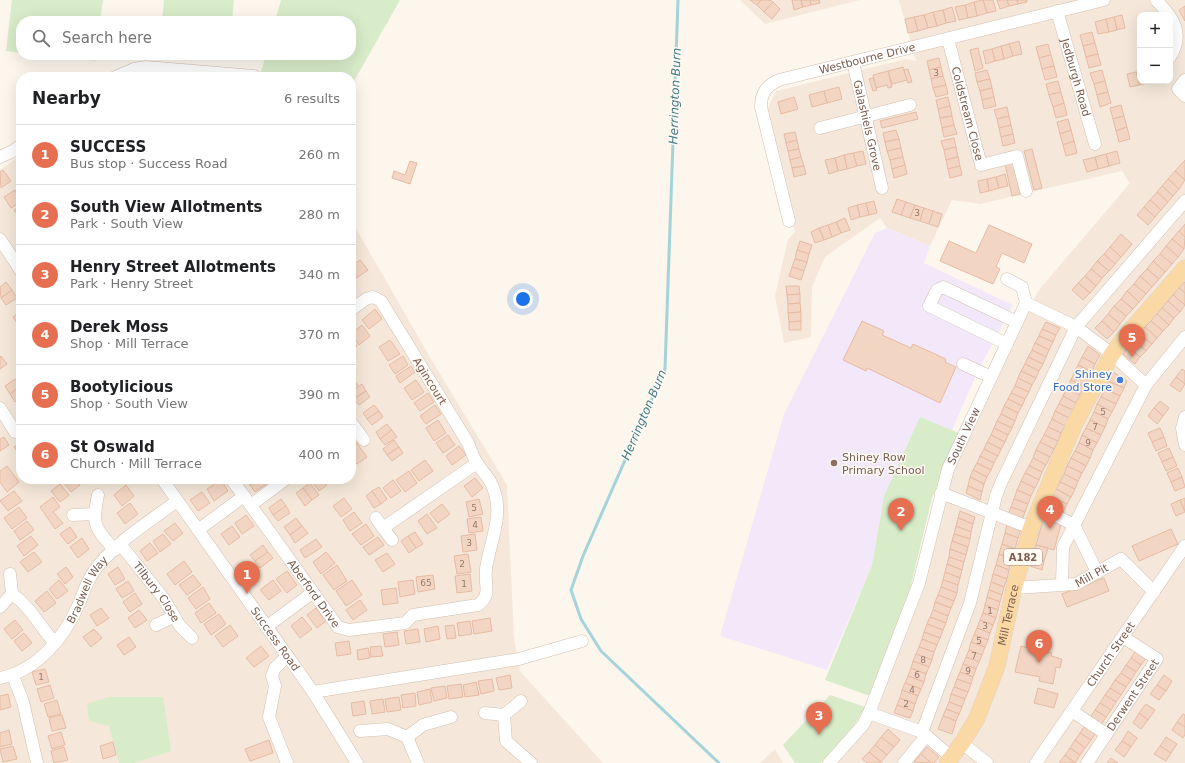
<!DOCTYPE html>
<meta charset="utf-8">
<style>
:root{--surface:#fff;--page:#f6f6f6;--text:#202124;--muted:#757577;--line:#e0e0e0;--accent:#e76f51}
body{margin:0;font-family:"DejaVu Sans",sans-serif;background:var(--page);color:var(--text)}
.controls{position:absolute;right:12px;top:12px;display:grid;overflow:hidden;border-radius:8px;box-shadow:0 4px 16px #0002}
.controls button{width:36px;height:36px;display:grid;place-items:center;padding:0;border:0;border-bottom:1px solid var(--line);background:var(--surface);color:var(--text);font:20px sans-serif}
.you{position:absolute;left:523px;top:299px;width:14px;height:14px;margin:-10px;border:3px solid #fff;border-radius:50%;background:#1a73e8;box-shadow:0 0 0 6px #1a73e833}
.badge{display:grid;place-items:center;width:26px;height:26px;border-radius:50%;background:var(--accent);color:#fff;font-size:13px;font-weight:700}
.pin{position:absolute;translate:-50% -33px;filter:drop-shadow(0 1px 2px #0008)}
.pin::after{content:'';position:absolute;top:21px;width:14px;height:12px;background:inherit;clip-path:polygon(0 0,100% 0,50% 100%)}
.list{margin:0;padding:0;list-style:none}
h2{display:flex;justify-content:space-between;align-items:center;height:52px;margin:0;padding:0 16px;font-size:17px}
h2 small{font-size:13px;font-weight:400;color:var(--muted)}
.list li{display:grid;grid-template-columns:26px 1fr auto;gap:12px;align-items:center;box-sizing:border-box;height:60px;padding:0 16px;border-top:1px solid var(--line)}
.list b{display:block;font-size:15px;white-space:nowrap}
.list p{margin:0;font-size:13px;white-space:nowrap;color:var(--muted)}
.list em{font-size:13px;font-style:normal;color:var(--muted)}
.icon{flex:none;width:22px;height:22px;fill:none;stroke:currentColor;stroke-width:2;stroke-linecap:round;stroke-linejoin:round}
.map{position:relative;flex:none;width:1185px;height:763px;overflow:hidden}
.search{position:absolute;background:var(--surface);box-shadow:0 4px 16px #0002;left:16px;top:16px;width:340px;height:44px;display:flex;align-items:center;gap:10px;box-sizing:border-box;padding:0 14px;border-radius:16px;color:var(--muted);font-size:15px}
.panel{position:absolute;background:var(--surface);box-shadow:0 4px 16px #0002;left:16px;top:72px;width:340px;height:412px;border-radius:16px}
.map>svg:first-child{display:block}
.residential{fill:#f5e8da;fill-rule:evenodd}
.education{fill:#f3e8fa}
.green{fill:#d8ecc9}
.lines{fill:none;stroke-linecap:round;stroke-linejoin:round}
.stream{stroke:#a5d3da;stroke-width:3}
.building{fill:#f3d5c3;stroke:#e6bba3}
.minor-casing{stroke:#d1beb0;stroke-width:13}
.major-casing{stroke:#dad1cd;stroke-width:17}
.minor{stroke:#fff;stroke-width:12}
.major{stroke:#fbd9a5;stroke-width:16}
.shop-dot{fill:#3f7fe0;stroke:#fffaf3;stroke-width:1.5}
.education-dot{fill:#8d6e63;stroke:#fffaf3;stroke-width:1.5}
.labels{text-anchor:middle;stroke-width:3;stroke-linejoin:round;paint-order:stroke}
.number-label{font-size:9px;fill:#987a6a}
.shield{fill:#fffaf3;stroke:#a28b7f;stroke-width:1}
.shield-label{font-size:10px;font-weight:bold;fill:#7a5c4d}
.street-label{font-size:11px;fill:#7a5c4d;stroke:#fffaf3}
.shop-label{font-size:11px;fill:#366cbe;stroke:#fffaf3;text-anchor:end}
.education-label{font-size:11px;fill:#785e54;stroke:#fffaf3;text-anchor:start}
.water-label{font-size:12px;font-style:italic;fill:#437c86;stroke:#fffaf3}
</style>
<div class="map">
<svg width="1185" height="763" viewBox="0 0 1185 763">
<rect width="100%" height="100%" fill="#fdf6ec"/>
<!-- residential -->
<g class="residential">
<path d="M740,0H860L765,24Z"/>
<path d="M899,0H1185V763H835L868,725L953,470L1038,291L1130,183L1122,171L980,204L952,200L930,246L887,228L880,218L825,257L812,287L811,337L784,343L775,296L788,239L795,232L768,108L776,91L906,59L916,61ZM1140,15H1170V81H1140Z"/>
<path d="M21,155V479H351V220L431,359L507,485L514,638L520,671L603,763H0V170Z"/>
<path d="M775,749L783,763H760Z"/>
</g>
<!-- education -->
<path class="education" d="M887,228L930,246L924,263L1013,305L978,371L952,430L920,418L884,496L872,565L827,670L720,636L784,414L875,233Z"/>
<!-- green -->
<g class="green">
<path d="M12,0H103L100,21H21V53L6,51Z"/>
<path d="M164,0H234L232,21H162Z"/>
<path d="M281,0H400L354,81L351,80V77H313L261,72L266,55H351V21H275Z"/>
<path d="M40,55H97L96,61Z"/>
<path d="M920,417L959,433L932,498L910,589L870,696L825,680L872,565L884,496Z"/>
<path d="M830,695L865,707L854,726L821,763H795L783,745Z"/>
<path d="M108,697H163L171,751L133,763H119L109,726L89,721L87,704Z"/>
</g>
<g class="lines">
<!-- stream -->
<path class="stream" d="M678,0L665,369L583,556L571,590L581,619L601,651L719,763"/>
</g>
<!-- building -->
<g class="building">
<path d="M750,0H761L757,5Z"/>
<path d="M761,0H770L773,2L764,12L757,5Z"/>
<path d="M792,0H801L803,7L794,10Z"/>
<path d="M801,0H810L811,5L803,7Z"/>
<path d="M810,0H819L820,3L811,5Z"/>
<path d="M983,0H993L996,11L987,13Z"/>
<path d="M983,0L987,13L977,16L974,2Z"/>
<path d="M997,0H1007L1009,6L1000,9Z"/>
<path d="M1007,0H1017L1018,4L1009,6Z"/>
<path d="M1017,0H1027V2L1018,4Z"/>
<path d="M773,2L780,9L772,19L764,12Z"/>
<path d="M974,2L977,16L968,18L965,5Z"/>
<path d="M965,5L968,18L959,20L955,7Z"/>
<path d="M1185,6V21L1179,10Z"/>
<path d="M952,7L956,21L946,23L943,10Z"/>
<path d="M943,10L946,23L937,26L933,12Z"/>
<path d="M933,12L937,26L928,28L924,15Z"/>
<path d="M924,15L928,28L918,31L914,17Z"/>
<path d="M1122,15L1125,28L1117,30L1114,17Z"/>
<path d="M914,17L918,31L908,33L905,19Z"/>
<path d="M1114,17L1117,30L1109,32L1106,19Z"/>
<path d="M1106,19L1109,32L1098,34L1095,22Z"/>
<path d="M1092,32L1095,43L1083,46L1080,35Z"/>
<path d="M1019,41L1022,54L1013,56L1009,44Z"/>
<path d="M1095,43L1098,54L1086,57L1083,46Z"/>
<path d="M1009,44L1013,56L1004,59L1001,46Z"/>
<path d="M1048,44L1051,55L1039,58L1036,47Z"/>
<path d="M1001,46L1004,59L995,61L992,49Z"/>
<path d="M978,48L983,68L975,71L970,50Z"/>
<path d="M992,49L995,61L986,64L983,51Z"/>
<path d="M1098,54L1101,65L1089,68L1086,57Z"/>
<path d="M1051,55L1054,66L1042,69L1039,58Z"/>
<path d="M939,58L941,67L929,70L927,61Z"/>
<path d="M1054,66L1057,77L1045,80L1042,69Z"/>
<path d="M903,67L907,80L892,84L888,71Z"/>
<path d="M941,67L943,76L931,79L929,70Z"/>
<path d="M908,69L912,82L908,83L904,70Z"/>
<path d="M987,70L990,79L977,82L975,73Z"/>
<path d="M1102,70L1105,81L1094,84L1090,73Z"/>
<path d="M888,71L892,87L888,88L887,85L876,88L873,75Z"/>
<path d="M1140,71V81H1148V83L1139,85L1136,72Z"/>
<path d="M1136,72L1139,85L1130,87L1127,74Z"/>
<path d="M943,76L946,85L933,88L931,79Z"/>
<path d="M873,78L877,90L873,91L869,79Z"/>
<path d="M990,79L992,88L980,91L977,82Z"/>
<path d="M1058,81L1061,92L1049,95L1046,84Z"/>
<path d="M1105,81L1108,92L1097,95L1094,84Z"/>
<path d="M946,85L948,94L936,97L933,88Z"/>
<path d="M839,87L842,99L827,103L824,91Z"/>
<path d="M992,88L994,97L982,100L980,91Z"/>
<path d="M824,91L827,103L812,107L809,95Z"/>
<path d="M1061,92L1064,103L1053,107L1049,95Z"/>
<path d="M1108,92L1111,103L1100,107L1097,95Z"/>
<path d="M794,97L798,109L781,114L778,102Z"/>
<path d="M948,97L950,106L938,109L936,100Z"/>
<path d="M994,97L996,106L984,109L982,100Z"/>
<path d="M1064,103L1067,115L1056,118L1053,107Z"/>
<path d="M1121,105L1124,116L1113,119L1110,108Z"/>
<path d="M950,106L952,116L940,118L938,109Z"/>
<path d="M1007,107L1009,116L997,119L994,110Z"/>
<path d="M916,112L918,119L882,128L880,121Z"/>
<path d="M952,116L954,125L942,128L940,118Z"/>
<path d="M1009,116L1011,125L999,128L997,119Z"/>
<path d="M1124,116L1127,127L1116,131L1113,119Z"/>
<path d="M1068,119L1071,130L1060,134L1057,122Z"/>
<path d="M954,125L957,134L944,137L942,128Z"/>
<path d="M1011,125L1013,134L1001,137L999,128Z"/>
<path d="M1127,127L1130,139L1119,142L1116,131Z"/>
<path d="M896,130L899,139L885,142L883,133Z"/>
<path d="M1071,130L1074,141L1063,145L1060,134Z"/>
<path d="M795,132L797,140L786,143L784,134Z"/>
<path d="M1013,134L1015,143L1003,146L1001,137Z"/>
<path d="M954,138L956,147L944,150L941,141Z"/>
<path d="M899,139L901,148L887,151L885,142Z"/>
<path d="M797,140L799,149L788,151L786,143Z"/>
<path d="M1074,141L1077,153L1066,156L1063,145Z"/>
<path d="M956,147L958,157L946,160L944,150Z"/>
<path d="M901,148L903,157L890,160L887,151Z"/>
<path d="M799,149L801,157L790,160L788,151Z"/>
<path d="M1032,149L1042,188L1034,190L1024,151Z"/>
<path d="M863,151L866,164L857,166L853,153Z"/>
<path d="M1117,151L1120,163L1109,166L1106,154Z"/>
<path d="M853,153L857,166L847,169L844,155Z"/>
<path d="M1106,154L1109,166L1098,169L1095,157Z"/>
<path d="M844,155L847,169L838,171L835,158Z"/>
<path d="M801,157L804,166L792,168L790,160Z"/>
<path d="M903,157L905,165L892,169L890,160Z"/>
<path d="M958,157L960,166L948,169L946,160Z"/>
<path d="M1095,157L1098,169L1087,172L1083,160Z"/>
<path d="M835,158L838,171L829,174L825,160Z"/>
<path d="M1185,160V180L1175,171Z"/>
<path d="M410,161L417,163L410,184L392,178L394,171L405,175Z"/>
<path d="M1013,162L1020,194L1012,196L1005,164Z"/>
<path d="M905,165L907,174L894,178L892,169Z"/>
<path d="M804,166L806,174L794,177L792,168Z"/>
<path d="M960,166L962,175L950,178L948,169Z"/>
<path d="M3,170L11,181L1,188L0,172Z"/>
<path d="M1175,171L1185,180L1179,189L1168,179Z"/>
<path d="M1005,174L1008,186L999,188L996,177Z"/>
<path d="M996,177L999,188L989,191L987,179Z"/>
<path d="M987,179L989,191L980,193L978,181Z"/>
<path d="M1168,179L1179,189L1173,196L1162,186Z"/>
<path d="M1162,186L1173,196L1168,202L1157,192Z"/>
<path d="M15,190L21,202L11,208L4,197Z"/>
<path d="M1157,192L1168,202L1161,210L1150,200Z"/>
<path d="M897,199L906,202L901,215L892,212Z"/>
<path d="M1150,200L1161,210L1155,217L1144,207Z"/>
<path d="M874,201L877,213L869,215L866,203Z"/>
<path d="M906,202L915,205L910,218L901,215Z"/>
<path d="M866,203L869,215L860,217L857,205Z"/>
<path d="M21,205V220L14,210Z"/>
<path d="M857,205L860,217L851,220L848,208Z"/>
<path d="M915,205L924,208L920,221L910,218Z"/>
<path d="M1144,207L1155,217L1148,225L1137,215Z"/>
<path d="M924,208L933,211L929,224L920,221Z"/>
<path d="M933,211L942,214L938,227L929,224Z"/>
<path d="M845,218L850,230L841,233L836,222Z"/>
<path d="M836,222L841,233L832,237L828,225Z"/>
<path d="M1185,224V237L1179,231Z"/>
<path d="M828,225L832,237L824,240L819,228Z"/>
<path d="M989,225L1032,244L1024,263L1002,253L996,267L1000,269L993,284L940,261L949,241L976,253Z"/>
<path d="M819,228L824,240L815,243L811,232Z"/>
<path d="M1179,231L1185,237L1184,249L1172,239Z"/>
<path d="M1121,234L1132,244L1121,257L1110,247Z"/>
<path d="M1172,239L1184,249L1178,257L1166,246Z"/>
<path d="M800,241L812,245L809,254L797,250Z"/>
<path d="M1166,246L1178,257L1172,264L1160,254Z"/>
<path d="M1110,247L1121,257L1115,264L1104,254Z"/>
<path d="M797,250L809,254L807,262L795,259Z"/>
<path d="M1104,254L1115,264L1109,271L1097,261Z"/>
<path d="M1160,254L1172,264L1165,272L1153,261Z"/>
<path d="M795,259L807,262L804,271L792,267Z"/>
<path d="M360,260L368,270L355,279L351,272V266Z"/>
<path d="M1097,261L1109,271L1102,278L1091,269Z"/>
<path d="M1153,261L1165,272L1159,279L1147,269Z"/>
<path d="M792,267L804,271L801,280L789,276Z"/>
<path d="M1091,269L1102,278L1096,286L1085,276Z"/>
<path d="M1147,269L1159,279L1152,287L1140,276Z"/>
<path d="M1085,276L1096,286L1090,293L1078,283Z"/>
<path d="M1140,276L1152,287L1146,294L1134,284Z"/>
<path d="M6,282L12,290L1,298L0,287Z"/>
<path d="M1185,282V293L1179,288Z"/>
<path d="M1078,283L1090,293L1083,300L1072,290Z"/>
<path d="M1134,284L1146,294L1139,302L1127,291Z"/>
<path d="M786,286H799L800,294L787,295Z"/>
<path d="M1179,288L1185,293V305L1173,295Z"/>
<path d="M12,290L17,298L6,305L1,298Z"/>
<path d="M1127,291L1139,302L1133,309L1121,299Z"/>
<path d="M800,294V303L788,304L787,295Z"/>
<path d="M1173,295L1185,305L1180,312L1168,301Z"/>
<path d="M1121,299L1133,309L1126,316L1114,306Z"/>
<path d="M1168,301L1180,312L1174,318L1162,308Z"/>
<path d="M800,303L801,312L788,313V304Z"/>
<path d="M1114,306L1126,316L1120,324L1108,314Z"/>
<path d="M1162,308L1174,318L1169,325L1157,314Z"/>
<path d="M375,309L382,319L369,329L362,320Z"/>
<path d="M21,311V323L18,324L13,317Z"/>
<path d="M801,312V321L789,322L788,313Z"/>
<path d="M1108,314L1120,324L1114,332L1102,321Z"/>
<path d="M1157,314L1169,325L1163,331L1151,321Z"/>
<path d="M801,321V330H789V322Z"/>
<path d="M862,321L884,331L882,335L911,348L913,344L946,359L945,362L956,367L940,403L867,368L866,371L843,360Z"/>
<path d="M1102,321L1114,332L1107,339L1095,328Z"/>
<path d="M1151,321L1163,331L1157,338L1145,327Z"/>
<path d="M1046,322L1060,328L1056,335L1042,329Z"/>
<path d="M362,325L370,336L359,345L351,334Z"/>
<path d="M1145,327L1157,338L1152,344L1140,334Z"/>
<path d="M1042,329L1056,335L1053,342L1039,336Z"/>
<path d="M1140,334L1152,344L1146,351L1134,340Z"/>
<path d="M1039,336L1053,342L1049,350L1035,343Z"/>
<path d="M351,337L357,346L351,351Z"/>
<path d="M390,340L400,354L388,361L379,347Z"/>
<path d="M1134,340L1146,351L1140,357L1128,347Z"/>
<path d="M1035,343L1049,350L1046,357L1032,350Z"/>
<path d="M1088,346L1100,355L1095,364L1082,357Z"/>
<path d="M1128,347L1140,357L1135,364L1123,354Z"/>
<path d="M1032,350L1046,357L1043,364L1028,357Z"/>
<path d="M1,356L7,364L0,369V357Z"/>
<path d="M403,356L408,365L395,374L389,365Z"/>
<path d="M1028,357L1043,364L1039,371L1025,364Z"/>
<path d="M1082,357L1095,364L1092,372L1078,365Z"/>
<path d="M1025,364L1039,371L1036,378L1021,371Z"/>
<path d="M1078,365L1092,372L1088,379L1074,373Z"/>
<path d="M411,366L415,372L400,383L396,376Z"/>
<path d="M1182,369L1185,371V384L1176,377Z"/>
<path d="M1021,371L1036,378L1032,385L1018,378Z"/>
<path d="M1113,372L1127,381L1124,388L1108,381Z"/>
<path d="M1074,373L1088,379L1084,387L1071,380Z"/>
<path d="M1176,377L1185,384L1180,392L1170,385Z"/>
<path d="M353,378L358,385L351,390V380Z"/>
<path d="M1018,378L1032,385L1029,392L1015,386Z"/>
<path d="M15,379L21,386L10,394L5,386Z"/>
<path d="M416,380L424,392L412,400L404,388Z"/>
<path d="M1071,380L1084,387L1080,395L1067,388Z"/>
<path d="M1108,381L1124,388L1120,396L1105,389Z"/>
<path d="M362,384L366,391L354,399L351,392Z"/>
<path d="M21,386V398L15,402L10,394Z"/>
<path d="M1015,386L1029,392L1025,399L1011,393Z"/>
<path d="M1067,388L1080,395L1076,403L1063,396Z"/>
<path d="M1105,389L1120,396L1116,404L1101,397Z"/>
<path d="M366,391L370,397L359,405L354,399Z"/>
<path d="M428,393L434,402L420,411L414,403Z"/>
<path d="M1011,393L1025,399L1022,406L1008,399Z"/>
<path d="M1063,396L1076,403L1073,410L1059,404Z"/>
<path d="M1101,397L1116,404L1112,412L1097,404Z"/>
<path d="M1008,399L1022,406L1018,413L1004,406Z"/>
<path d="M1160,401L1169,408L1163,416L1154,408Z"/>
<path d="M1059,404L1073,410L1069,418L1055,411Z"/>
<path d="M1097,404L1112,412L1108,419L1094,412Z"/>
<path d="M374,405L379,411L367,419L363,413Z"/>
<path d="M435,405L441,414L426,424L420,416Z"/>
<path d="M1004,406L1018,413L1015,421L1001,414Z"/>
<path d="M1154,408L1163,416L1157,424L1148,416Z"/>
<path d="M379,411L383,417L372,425L367,419Z"/>
<path d="M1055,411L1069,418L1065,426L1052,419Z"/>
<path d="M1094,412L1108,419L1105,427L1090,420Z"/>
<path d="M1001,414L1015,421L1012,428L997,421Z"/>
<path d="M1052,419L1065,426L1061,433L1048,427Z"/>
<path d="M438,420L446,433L434,441L426,428Z"/>
<path d="M1090,420L1105,427L1101,435L1086,428Z"/>
<path d="M997,421L1012,428L1008,435L994,428Z"/>
<path d="M387,424L392,430L380,439L376,432Z"/>
<path d="M1048,427L1061,433L1058,441L1044,435Z"/>
<path d="M994,428L1008,435L1005,442L991,435Z"/>
<path d="M1086,428L1101,435L1097,443L1082,435Z"/>
<path d="M1160,428L1164,437L1152,442L1148,433Z"/>
<path d="M392,430L397,437L385,445L380,439Z"/>
<path d="M448,435L455,445L443,453L436,443Z"/>
<path d="M991,435L1005,442L1001,449L987,442Z"/>
<path d="M1044,435L1058,441L1054,449L1040,442Z"/>
<path d="M1082,435L1097,443L1093,450L1079,443Z"/>
<path d="M4,437L9,445L0,451V439Z"/>
<path d="M1164,437L1167,446L1156,451L1152,442Z"/>
<path d="M394,440L399,447L387,455L383,449Z"/>
<path d="M21,442V457L14,447Z"/>
<path d="M356,442L367,457L357,464L351,456V446Z"/>
<path d="M987,442L1001,449L998,456L984,449Z"/>
<path d="M1040,442L1054,449L1050,457L1036,450Z"/>
<path d="M1079,443L1093,450L1090,458L1075,451Z"/>
<path d="M459,446L466,455L452,465L446,456Z"/>
<path d="M399,447L403,453L392,461L387,455Z"/>
<path d="M1169,448L1173,457L1162,462L1158,453Z"/>
<path d="M984,449L998,456L994,463L980,456Z"/>
<path d="M1036,450L1050,457L1046,465L1033,458Z"/>
<path d="M1075,451L1090,458L1086,466L1071,458Z"/>
<path d="M980,456L994,463L991,470L977,463Z"/>
<path d="M1173,457L1177,466L1166,471L1162,462Z"/>
<path d="M1033,458L1046,465L1042,472L1029,466Z"/>
<path d="M1071,458L1086,466L1082,473L1067,466Z"/>
<path d="M425,460L433,471L419,481L411,470Z"/>
<path d="M977,463L991,470L987,477L973,470Z"/>
<path d="M7,466L19,482L7,492L0,482V471Z"/>
<path d="M1029,466L1042,472L1039,480L1025,473Z"/>
<path d="M1067,466L1082,473L1078,481L1064,474Z"/>
<path d="M1178,468L1182,477L1171,482L1167,473Z"/>
<path d="M973,470L987,477L984,484L970,477Z"/>
<path d="M409,471L417,483L405,492L396,480Z"/>
<path d="M1025,473L1039,480L1035,488L1021,481Z"/>
<path d="M1064,474L1078,481L1075,489L1060,482Z"/>
<path d="M970,477L984,484L982,492L968,486Z"/>
<path d="M1182,477L1185,487L1175,491L1171,482Z"/>
<path d="M475,478L483,488L472,497L464,486Z"/>
<path d="M66,479H76L80,485L71,492L63,482Z"/>
<path d="M246,479H259L250,485Z"/>
<path d="M259,479H265L268,483L255,492L250,485Z"/>
<path d="M310,479H322L327,485L319,491Z"/>
<path d="M325,479H336L329,484Z"/>
<path d="M221,480L228,491L214,501L207,489Z"/>
<path d="M393,480L401,491L391,498L383,488Z"/>
<path d="M1021,481L1035,488L1031,496L1017,490Z"/>
<path d="M1060,482L1075,489L1071,497L1056,489Z"/>
<path d="M310,483L319,495L312,500L303,488Z"/>
<path d="M60,484L69,495L60,502L51,491Z"/>
<path d="M126,485L134,496L122,506L114,495Z"/>
<path d="M968,486L982,492L980,500L966,493Z"/>
<path d="M379,487L387,499L381,504L372,491Z"/>
<path d="M303,488L312,500L305,506L296,493Z"/>
<path d="M1056,489L1071,497L1067,504L1052,497Z"/>
<path d="M1017,490L1031,496L1028,504L1014,499Z"/>
<path d="M14,491L22,501L8,511L0,501Z"/>
<path d="M372,491L381,504L374,508L366,496Z"/>
<path d="M202,492L210,503L198,511L190,500Z"/>
<path d="M53,497L60,507L53,512L63,523L55,529L40,507Z"/>
<path d="M1052,497L1067,504L1063,512L1049,505Z"/>
<path d="M344,498L352,509L341,517L333,506Z"/>
<path d="M1185,498V511L1180,500Z"/>
<path d="M281,499L286,506L273,515L269,508Z"/>
<path d="M479,499L483,514L469,517L466,502Z"/>
<path d="M1014,499L1028,504L1025,512L1011,507Z"/>
<path d="M1180,500L1185,512L1176,516L1171,504Z"/>
<path d="M130,503L138,514L125,524L117,513Z"/>
<path d="M442,504L450,514L438,523L430,513Z"/>
<path d="M286,506L290,513L278,521L273,515Z"/>
<path d="M19,507L27,518L12,529L4,518Z"/>
<path d="M1011,507L1025,512L1022,520L1008,515Z"/>
<path d="M960,511L975,517L973,524L958,518Z"/>
<path d="M354,512L362,523L350,531L343,520Z"/>
<path d="M427,514L437,528L427,534L418,521Z"/>
<path d="M246,515L254,526L242,534L235,523Z"/>
<path d="M1044,516L1062,521L1054,550L1036,545Z"/>
<path d="M481,517L483,531L469,533L467,519Z"/>
<path d="M296,518L302,526L290,535L284,527Z"/>
<path d="M958,518L973,524L971,532L956,526Z"/>
<path d="M27,521L34,530L20,540L14,531Z"/>
<path d="M175,523L183,533L173,541L164,531Z"/>
<path d="M366,524L374,536L361,545L352,534Z"/>
<path d="M1007,524L1021,529L1018,538L1005,533Z"/>
<path d="M232,526L240,537L229,545L221,534Z"/>
<path d="M302,526L308,533L295,543L290,535Z"/>
<path d="M956,526L971,532L970,539L954,534Z"/>
<path d="M70,527L77,537L68,544L60,534Z"/>
<path d="M1171,529L1178,544L1139,561L1132,546Z"/>
<path d="M415,532L423,544L416,548L408,536Z"/>
<path d="M1005,533L1018,538L1015,549L1002,544Z"/>
<path d="M163,534L171,544L160,552L153,541Z"/>
<path d="M475,534L477,550L463,552L461,536Z"/>
<path d="M954,534L970,539L968,547L952,541Z"/>
<path d="M31,536L38,545L24,556L17,546Z"/>
<path d="M408,536L416,548L409,553L401,541Z"/>
<path d="M378,537L384,545L369,555L363,547Z"/>
<path d="M82,538L89,549L78,558L70,547Z"/>
<path d="M316,539L322,547L305,558L300,550Z"/>
<path d="M952,541L968,547L966,555L950,549Z"/>
<path d="M150,543L158,553L147,561L140,551Z"/>
<path d="M1002,544L1015,549L1012,559L999,554Z"/>
<path d="M263,545L268,552L255,561L250,555Z"/>
<path d="M1036,545L1048,548L1044,561L1032,558Z"/>
<path d="M950,549L966,555L964,562L949,557Z"/>
<path d="M34,552L42,562L28,572L20,562Z"/>
<path d="M268,552L273,558L260,568L255,561Z"/>
<path d="M326,552L335,563L321,574L313,562Z"/>
<path d="M387,553L395,564L383,572L375,560Z"/>
<path d="M468,554L471,572L457,574L454,556Z"/>
<path d="M999,554L1012,559L1009,570L996,565Z"/>
<path d="M949,557L964,562L962,570L947,564Z"/>
<path d="M1032,558L1044,561L1042,570L1030,566Z"/>
<path d="M184,561L192,572L175,585L167,574Z"/>
<path d="M947,564L962,570L960,578L945,572Z"/>
<path d="M337,565L347,581L334,590L323,575Z"/>
<path d="M996,565L1009,570L1007,579L993,574Z"/>
<path d="M66,567L73,577L65,584L57,574Z"/>
<path d="M118,567L125,579L115,585L108,574Z"/>
<path d="M287,571L297,585L287,593L276,579Z"/>
<path d="M945,572L960,578L958,585L943,580Z"/>
<path d="M470,574L472,591L457,593L455,576Z"/>
<path d="M993,574L1007,579L1004,587L991,582Z"/>
<path d="M193,575L201,585L187,595L179,585Z"/>
<path d="M433,575L435,589L418,592L416,577Z"/>
<path d="M1104,578L1109,591L1067,607L1062,594Z"/>
<path d="M59,580L68,591L57,599L49,589Z"/>
<path d="M273,580L281,591L269,600L260,590Z"/>
<path d="M352,580L362,595L346,606L336,591Z"/>
<path d="M413,580L415,594L400,597L398,582Z"/>
<path d="M943,580L958,585L957,593L941,587Z"/>
<path d="M128,581L134,591L122,598L116,589Z"/>
<path d="M991,582L1004,587L1002,595L989,590Z"/>
<path d="M203,587L210,599L196,609L188,598Z"/>
<path d="M941,587L957,593L954,601L938,595Z"/>
<path d="M396,588L398,603L383,605L381,590Z"/>
<path d="M989,590L1002,595L1000,602L987,597Z"/>
<path d="M47,591L56,603L44,612L35,601Z"/>
<path d="M135,593L142,604L130,612L123,602Z"/>
<path d="M938,595L954,601L951,608L935,602Z"/>
<path d="M987,597L1000,602L998,610L985,605Z"/>
<path d="M360,600L367,610L353,620L346,610Z"/>
<path d="M935,602L951,608L948,616L933,610Z"/>
<path d="M209,603L216,613L201,623L195,613Z"/>
<path d="M985,605L998,610L996,618L983,613Z"/>
<path d="M101,608L109,618L97,626L90,615Z"/>
<path d="M316,608L326,621L317,628L307,615Z"/>
<path d="M139,610L147,620L135,628L128,618Z"/>
<path d="M933,610L948,616L946,623L930,617Z"/>
<path d="M983,613L996,618L993,625L980,620Z"/>
<path d="M219,614L226,624L211,635L204,624Z"/>
<path d="M302,617L312,629L300,638L291,626Z"/>
<path d="M930,617L946,623L943,630L927,624Z"/>
<path d="M490,618L492,631L474,634L472,621Z"/>
<path d="M15,620L23,630L12,639L4,629Z"/>
<path d="M980,620L993,625L990,633L977,628Z"/>
<path d="M470,621L472,634L459,636L457,623Z"/>
<path d="M927,624L943,630L940,638L924,632Z"/>
<path d="M230,625L238,636L223,647L215,636Z"/>
<path d="M454,625L456,638L447,639L445,626Z"/>
<path d="M438,626L440,639L426,642L424,629Z"/>
<path d="M977,628L990,633L988,640L974,635Z"/>
<path d="M94,629L102,638L91,647L83,637Z"/>
<path d="M418,629L420,642L406,644L404,631Z"/>
<path d="M397,632L399,645L385,647L383,634Z"/>
<path d="M924,632L940,638L937,645L922,639Z"/>
<path d="M24,633L32,643L22,651L14,641Z"/>
<path d="M974,635L988,640L985,647L971,642Z"/>
<path d="M129,637L136,647L124,655L117,645Z"/>
<path d="M922,639L937,645L934,652L919,647Z"/>
<path d="M349,641L351,654L337,656L335,643Z"/>
<path d="M971,642L985,647L982,655L969,650Z"/>
<path d="M261,646L269,656L254,667L246,658Z"/>
<path d="M381,646L383,656L371,657L370,647Z"/>
<path d="M1021,646L1052,653L1051,656L1062,659L1060,668L1056,667L1053,684L1039,681L1040,677L1015,672Z"/>
<path d="M919,647L934,652L932,660L916,654Z"/>
<path d="M368,648L370,658L358,660L357,650Z"/>
<path d="M969,650L982,655L979,662L966,657Z"/>
<path d="M1136,650L1147,657L1141,665L1131,658Z"/>
<path d="M916,654L932,660L929,667L913,661Z"/>
<path d="M966,657L979,662L976,669L963,664Z"/>
<path d="M1131,658L1141,665L1136,672L1126,665Z"/>
<path d="M913,661L929,667L926,674L911,668Z"/>
<path d="M963,664L976,669L973,677L960,672Z"/>
<path d="M1126,665L1136,672L1131,680L1121,673Z"/>
<path d="M911,668L926,674L924,682L908,676Z"/>
<path d="M45,669L49,682L36,685L32,672Z"/>
<path d="M960,672L973,677L971,684L957,679Z"/>
<path d="M1121,673L1131,680L1126,687L1115,680Z"/>
<path d="M510,675L512,688L499,690L496,678Z"/>
<path d="M1164,675L1172,681L1166,691L1157,685Z"/>
<path d="M908,676L924,682L921,689L905,683Z"/>
<path d="M492,679L494,691L481,694L478,681Z"/>
<path d="M957,679L971,684L968,692L954,687Z"/>
<path d="M1115,680L1126,687L1121,695L1110,688Z"/>
<path d="M476,682L479,695L465,697L463,685Z"/>
<path d="M905,683L921,689L918,696L902,690Z"/>
<path d="M461,684L463,697L449,699L447,686Z"/>
<path d="M50,685L54,698L41,702L37,689Z"/>
<path d="M1157,685L1166,691L1159,700L1150,694Z"/>
<path d="M445,686L447,698L434,701L431,688Z"/>
<path d="M954,687L968,692L965,699L951,694Z"/>
<path d="M1038,688L1058,694L1054,708L1034,703Z"/>
<path d="M1110,688L1121,695L1116,702L1105,695Z"/>
<path d="M430,689L432,702L419,705L417,692Z"/>
<path d="M902,690L918,696L915,704L900,698Z"/>
<path d="M415,693L416,706L403,708L401,695Z"/>
<path d="M8,694L11,707L0,710V696Z"/>
<path d="M951,694L965,699L962,707L949,702Z"/>
<path d="M1105,695L1116,702L1111,710L1100,703Z"/>
<path d="M399,697L401,710L387,712L385,699Z"/>
<path d="M900,698L915,704L913,711L897,705Z"/>
<path d="M383,699L385,712L372,714L370,701Z"/>
<path d="M57,700L61,714L48,717L44,704Z"/>
<path d="M364,701L366,714L353,716L351,703Z"/>
<path d="M949,702L962,707L959,714L946,709Z"/>
<path d="M1100,703L1111,710L1106,717L1095,710Z"/>
<path d="M1146,704L1155,710L1148,720L1139,713Z"/>
<path d="M897,705L913,711L910,718L894,713Z"/>
<path d="M946,709L959,714L956,721L943,716Z"/>
<path d="M1095,710L1106,717L1101,725L1090,718Z"/>
<path d="M1139,713L1148,720L1141,729L1133,723Z"/>
<path d="M1183,714L1185,715V727L1177,722Z"/>
<path d="M62,715L66,728L52,731L49,718Z"/>
<path d="M943,716L956,721L952,734L938,729Z"/>
<path d="M1177,722L1185,727V735L1183,738L1172,730Z"/>
<path d="M1085,725L1096,733L1091,740L1080,733Z"/>
<path d="M888,729L900,740L894,747L881,737Z"/>
<path d="M9,730L12,744L0,747V733Z"/>
<path d="M1128,731L1137,738L1131,747L1122,741Z"/>
<path d="M61,732L65,745L52,749L48,736Z"/>
<path d="M1080,733L1091,740L1085,748L1075,740Z"/>
<path d="M881,737L894,747L887,755L875,745Z"/>
<path d="M1166,737L1177,744L1171,753L1160,746Z"/>
<path d="M269,740L273,753L250,761L245,749Z"/>
<path d="M1075,740L1085,748L1080,755L1070,748Z"/>
<path d="M1122,741L1131,747L1124,757L1115,750Z"/>
<path d="M113,742L116,755L103,759L100,746Z"/>
<path d="M875,745L887,755L881,762L869,752Z"/>
<path d="M13,746L17,759L3,762L0,749Z"/>
<path d="M1160,746L1171,753L1166,761L1154,754Z"/>
<path d="M64,747L68,760L54,763L51,751Z"/>
<path d="M927,747L939,757L934,763H931L921,754Z"/>
<path d="M1070,748L1080,755L1075,763L1065,755Z"/>
<path d="M869,752L881,762L880,763H867L862,759Z"/>
<path d="M921,754L931,763L914,762Z"/>
<path d="M1065,755L1075,763H1059Z"/>
<path d="M1111,758L1118,763H1107Z"/>
</g>
<g class="lines">
<defs>
<g id="minor">
<path d="M1156,0C1173,17 1185,34 1170,57"/>
<path id="s1" d="M1057,11L1095,144"/>
<path id="s2" d="M948,39L981,165L1017,156L1026,191"/>
<path id="s3" d="M853,62L882,188"/>
<path d="M115,77L134,69L146,67L254,76"/>
<path d="M1185,80L1178,89L1185,96"/>
<path d="M820,128L910,105"/>
<path d="M0,157L13,151L21,145"/>
<path id="s4" d="M789,221L761,107C761,93 766,86 779,80L1104,0"/>
<path d="M0,239L21,271"/>
<path d="M1007,279L1022,287L1026,303"/>
<path d="M1007,344L929,306L937,290L943,287L1017,322"/>
<path d="M963,364L991,377"/>
<path d="M0,408L15,432"/>
<path d="M1185,417L1182,428L1185,445"/>
<path d="M351,422L364,440"/>
<path id="s5" d="M162,479L313,692L357,763"/>
<path d="M231,479L244,496"/>
<path d="M941,493L1031,528"/>
<path d="M98,495C92,524 94,528 115,550"/>
<path d="M251,505L286,479"/>
<path d="M1039,507L1074,525L1097,572"/>
<path d="M73,515L94,514"/>
<path d="M376,518L383,528"/>
<path id="s6" d="M198,530L244,496L338,627L349,630L405,623L413,615L478,605C492,595 484,585 486,569C490,540 506,513 491,483C487,475 481,470 477,463C473,457 471,450 468,443L381,301L373,297L366,299L351,310"/>
<path d="M392,540L383,528L477,463"/>
<path id="s7" d="M121,545L164,599L180,626L192,638"/>
<path d="M1062,584L1063,547L1146,385L1185,337"/>
<path id="s8" d="M1014,588L1076,584L1121,559L1154,592"/>
<path d="M12,594C31,607 40,627 55,643"/>
<path d="M0,607L12,594L10,574"/>
<path d="M156,625L173,617"/>
<path d="M266,627L312,593"/>
<path d="M13,676L23,702L37,763"/>
<path id="s9" d="M0,678C38,670 64,638 79,604C84,591 88,578 98,566C119,540 150,521 177,501"/>
<path d="M313,692L519,659L582,641"/>
<path d="M1072,711L1106,734"/>
<path d="M485,713L504,715L521,701"/>
<path d="M869,713L922,732L951,757"/>
<path d="M504,715L506,741L531,763"/>
<path d="M360,731L388,729L407,737L423,725L451,717"/>
<path d="M922,732L970,603L996,496L1001,483L1076,327L1185,201"/>
<path d="M407,737L418,763"/>
<path d="M962,743L987,763"/>
<path d="M287,763L269,717L275,686L272,676L275,668L287,656"/>
<path id="s10" d="M829,763L863,725L869,713L919,583L948,469L1026,303L1076,327L1112,354L1146,385"/>
<path d="M904,763L926,736"/>
<path id="s11" d="M1036,763L1185,546"/>
<path id="s12" d="M1087,763L1157,659L1123,637"/>
</g>
<g id="major">
<path id="s13" d="M947,763L962,743L977,718L997,666L1014,588L1031,528L1074,425L1112,354L1129,332L1185,268"/>
</g>
</defs>
<!-- minor casing -->
<use href="#minor" class="minor-casing"/>
<!-- major casing -->
<use href="#major" class="major-casing"/>
<!-- minor -->
<use href="#minor" class="minor"/>
<!-- major -->
<use href="#major" class="major"/>
</g>
<!-- markers -->
<circle class="shop-dot" cx="1120" cy="380" r="4"/>
<circle class="education-dot" cx="834" cy="463" r="4"/>
<g class="labels">
<!-- number labels -->
<g class="number-label">
<text x="936" y="76">3</text>
<text x="917" y="216">3</text>
<text x="1103" y="415">5</text>
<text x="1095" y="430">7</text>
<text x="1088" y="446">9</text>
<text x="474" y="511">5</text>
<text x="475" y="528">4</text>
<text x="469" y="546">3</text>
<text x="462" y="567">2</text>
<text x="426" y="586">65</text>
<text x="464" y="587">1</text>
<text x="990" y="614">1</text>
<text x="985" y="629">3</text>
<text x="979" y="644">5</text>
<text x="974" y="659">7</text>
<text x="923" y="663">8</text>
<text x="968" y="674">9</text>
<text x="917" y="678">6</text>
<text x="41" y="680">1</text>
<text x="912" y="693">4</text>
<text x="906" y="707">2</text>
</g>
<!-- shield labels -->
<rect class="shield" x="1004" y="549" width="38" height="16" rx="3"/>
<g class="shield-label">
<text x="1023" y="561">A182</text>
</g>
<!-- street labels -->
<g class="street-label">
<text dy="4" stroke="none"><textPath href="#s4" startOffset="243">Westbourne Drive</textPath></text>
<text dy="4" stroke="none"><textPath href="#s1" startOffset="69">Jedburgh Road</textPath></text>
<text dy="4" stroke="none"><textPath href="#s2" startOffset="77">Coldstream Close</textPath></text>
<text dy="4" stroke="none"><textPath href="#s3" startOffset="65">Galashiels Grove</textPath></text>
<text transform="translate(430 381) rotate(58)" y="4">Agincourt</text>
<text dy="4" stroke="none"><textPath href="#s10" startOffset="358">South View</textPath></text>
<text dy="4" stroke="none"><textPath href="#s8" startOffset="80">Mill Pit</textPath></text>
<text dy="4" stroke="none"><textPath href="#s9" startOffset="129">Bradwell Way</textPath></text>
<text dy="4" stroke="none"><textPath href="#s7" startOffset="59">Tilbury Close</textPath></text>
<text dy="4" stroke="none"><textPath href="#s6" startOffset="177">Aberford Drive</textPath></text>
<text dy="4" stroke="none"><textPath href="#s13" startOffset="162">Mill Terrace</textPath></text>
<text dy="4" stroke="none"><textPath href="#s5" startOffset="196">Success Road</textPath></text>
<text dy="4" stroke="none"><textPath href="#s11" startOffset="132">Church Street</textPath></text>
<text dy="4" stroke="none"><textPath href="#s12" startOffset="82">Derwent Street</textPath></text>
</g>
<!-- shop labels -->
<g class="shop-label">
<text x="1112" y="378">Shiney<tspan x="1112" dy="13">Food Store</tspan></text>
</g>
<!-- education labels -->
<g class="education-label">
<text x="842" y="461">Shiney Row<tspan x="842" dy="13">Primary School</tspan></text>
</g>
<!-- water labels -->
<g class="water-label">
<text transform="translate(675 96) rotate(-88)" y="4">Herrington Burn</text>
<text transform="translate(644 415) rotate(-67)" y="4">Herrington Burn</text>
</g>
</g>
</svg>
<div class="controls">
<button>+</button>
<button>−</button>
</div>
<div class="you"></div>
<div class="pin badge" style="left:247px;top:594px">1</div>
<div class="pin badge" style="left:901px;top:531px">2</div>
<div class="pin badge" style="left:819px;top:735px">3</div>
<div class="pin badge" style="left:1050px;top:529px">4</div>
<div class="pin badge" style="left:1132px;top:357px">5</div>
<div class="pin badge" style="left:1039px;top:663px">6</div>
<div class="search"><svg class="icon" aria-label="search" viewBox="0 0 24 24"><circle cx="10" cy="10" r="6"/><path d="M15 15l6 6"/></svg>Search here</div>
<section class="panel">
<h2>Nearby<small>6 results</small></h2>
<ul class="list">
<li><span class="badge">1</span><div><b>SUCCESS</b><p>Bus stop · Success Road</p></div><em>260 m</em></li>
<li><span class="badge">2</span><div><b>South View Allotments</b><p>Park · South View</p></div><em>280 m</em></li>
<li><span class="badge">3</span><div><b>Henry Street Allotments</b><p>Park · Henry Street</p></div><em>340 m</em></li>
<li><span class="badge">4</span><div><b>Derek Moss</b><p>Shop · Mill Terrace</p></div><em>370 m</em></li>
<li><span class="badge">5</span><div><b>Bootylicious</b><p>Shop · South View</p></div><em>390 m</em></li>
<li><span class="badge">6</span><div><b>St Oswald</b><p>Church · Mill Terrace</p></div><em>400 m</em></li>
</ul>
</section>
</div>
